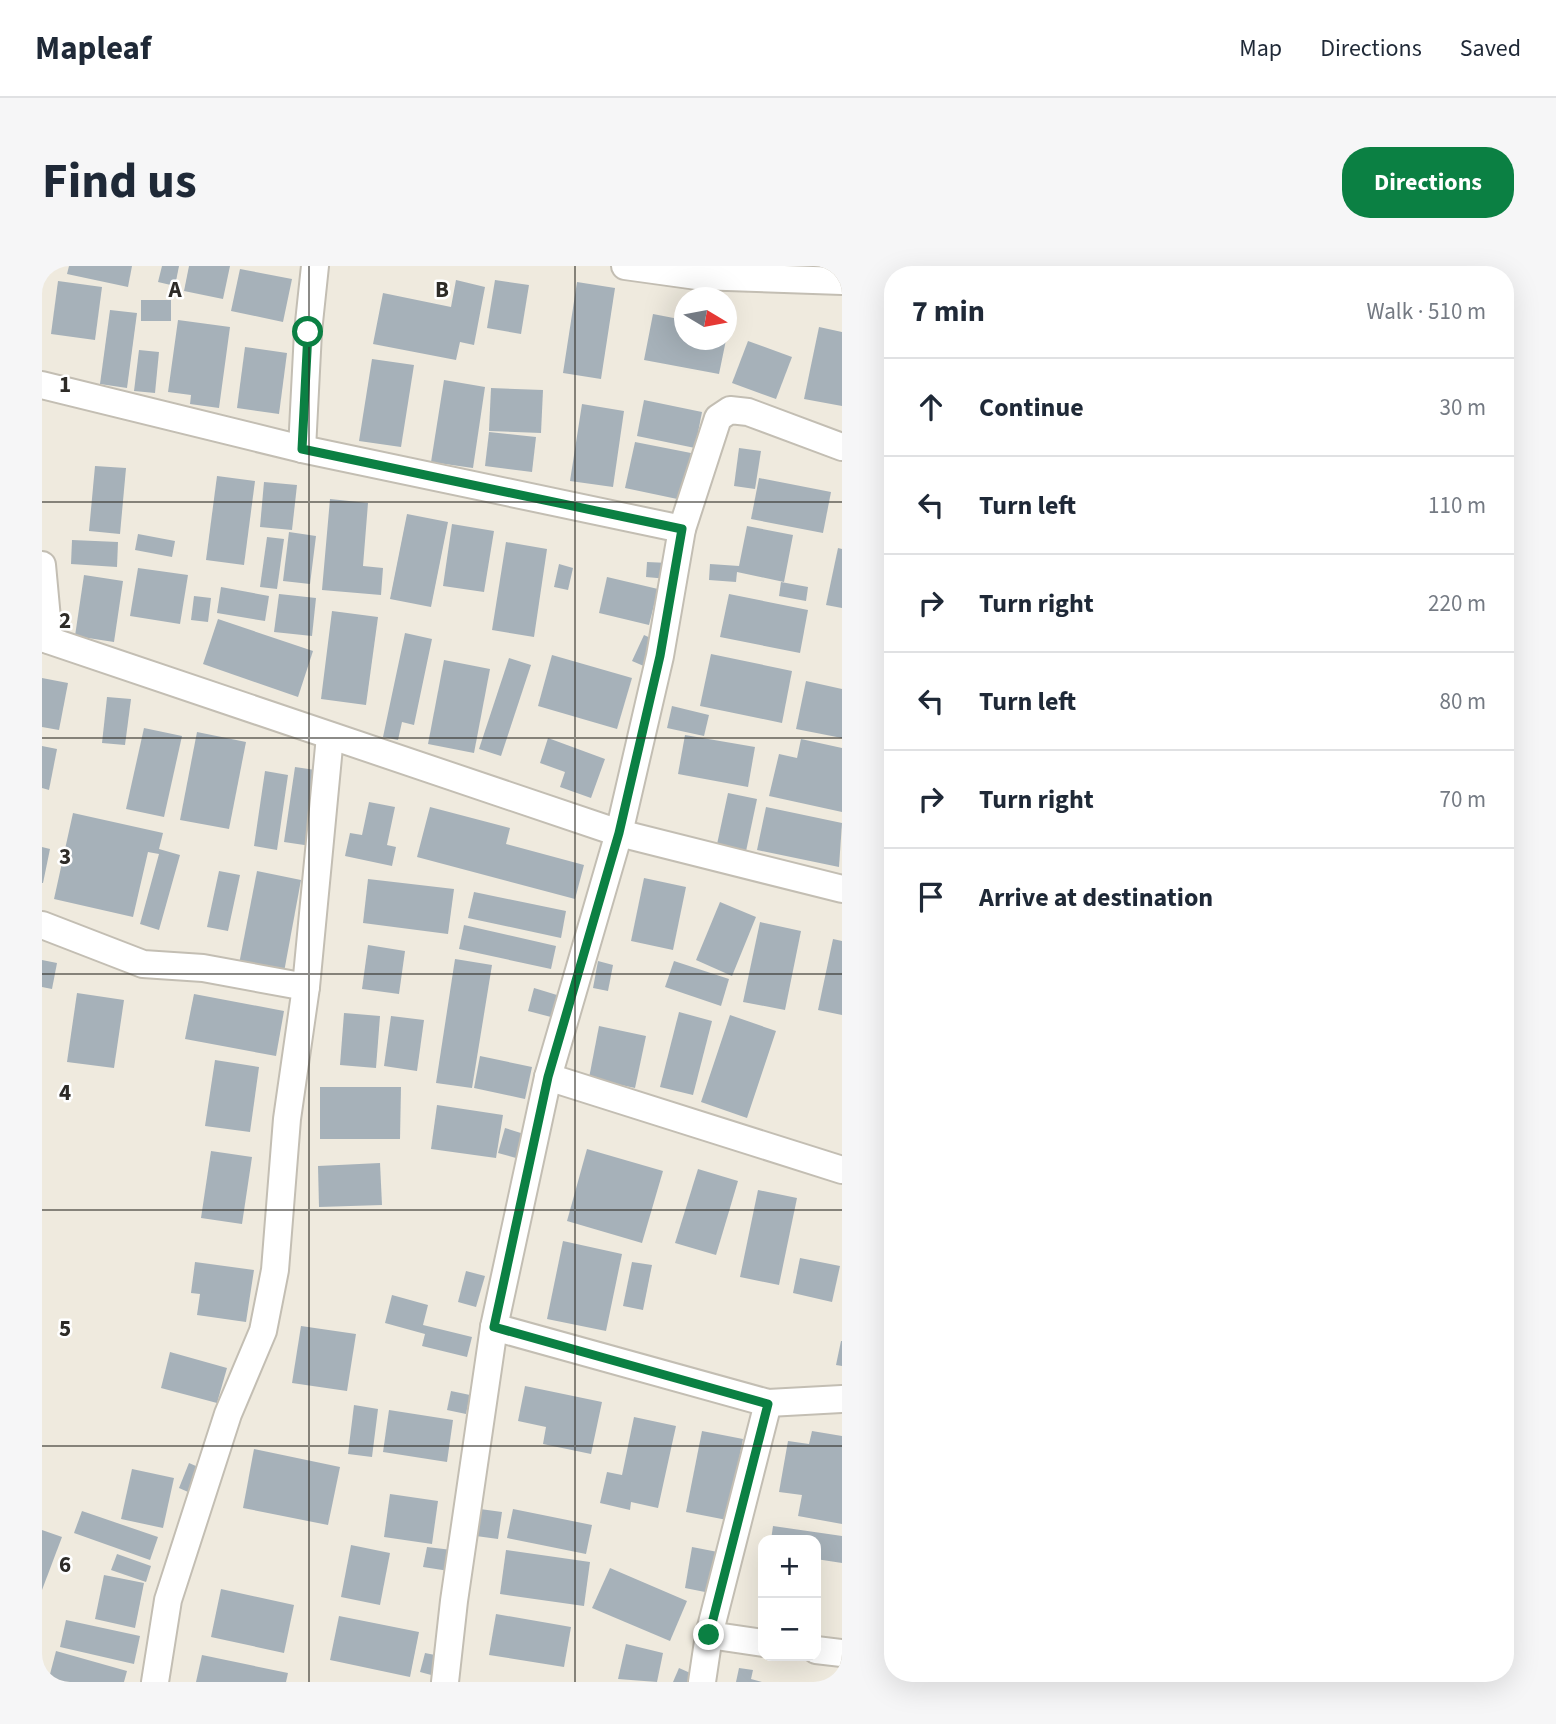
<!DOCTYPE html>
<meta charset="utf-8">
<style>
:root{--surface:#fff;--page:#f6f6f7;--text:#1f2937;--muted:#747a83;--line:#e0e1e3;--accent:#0b8043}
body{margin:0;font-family:"Source Sans 3",sans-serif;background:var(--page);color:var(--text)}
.controls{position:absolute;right:21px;bottom:21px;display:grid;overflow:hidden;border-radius:14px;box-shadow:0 7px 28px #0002}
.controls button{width:63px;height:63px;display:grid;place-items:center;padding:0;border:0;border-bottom:2px solid var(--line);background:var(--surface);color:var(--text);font:35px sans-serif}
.compass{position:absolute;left:632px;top:21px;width:63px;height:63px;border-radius:50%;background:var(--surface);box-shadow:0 7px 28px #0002;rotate:100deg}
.stop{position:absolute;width:21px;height:21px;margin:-16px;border:5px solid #0b8043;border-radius:50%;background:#fff}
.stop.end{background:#0b8043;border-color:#fff;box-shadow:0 2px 7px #0008}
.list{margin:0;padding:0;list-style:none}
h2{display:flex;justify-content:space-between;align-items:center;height:91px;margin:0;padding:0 28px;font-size:30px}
h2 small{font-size:23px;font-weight:400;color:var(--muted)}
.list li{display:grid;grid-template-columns:46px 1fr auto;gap:21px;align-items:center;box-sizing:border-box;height:98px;padding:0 28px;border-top:2px solid var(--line)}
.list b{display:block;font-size:26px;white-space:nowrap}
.list em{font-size:23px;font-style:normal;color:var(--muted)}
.icon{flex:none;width:38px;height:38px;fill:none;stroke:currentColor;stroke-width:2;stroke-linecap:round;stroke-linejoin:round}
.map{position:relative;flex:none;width:800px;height:1416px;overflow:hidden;border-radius:28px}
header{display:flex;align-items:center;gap:42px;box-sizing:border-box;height:98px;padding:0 35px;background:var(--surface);border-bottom:2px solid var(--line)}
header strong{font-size:33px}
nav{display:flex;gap:38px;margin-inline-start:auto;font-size:24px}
.intro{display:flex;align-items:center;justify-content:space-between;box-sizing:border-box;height:168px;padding:0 42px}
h1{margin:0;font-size:49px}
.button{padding:18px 32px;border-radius:28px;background:var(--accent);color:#fff;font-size:24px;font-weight:700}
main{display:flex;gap:42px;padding:0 42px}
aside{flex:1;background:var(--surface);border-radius:28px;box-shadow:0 7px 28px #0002}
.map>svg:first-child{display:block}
.building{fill:#a6b1b9}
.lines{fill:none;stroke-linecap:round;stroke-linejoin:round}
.street-casing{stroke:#c3beb3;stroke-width:30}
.street{stroke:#fff;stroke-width:26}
.route{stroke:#0b8043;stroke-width:9}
.grid{fill:none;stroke:#2d2b27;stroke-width:2;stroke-opacity:0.55}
.grid-label{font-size:23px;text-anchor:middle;font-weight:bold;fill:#2d2b27;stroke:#fff;stroke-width:5;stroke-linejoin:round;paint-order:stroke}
</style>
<header>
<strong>Mapleaf</strong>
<nav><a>Map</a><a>Directions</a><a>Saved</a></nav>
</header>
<div class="intro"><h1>Find us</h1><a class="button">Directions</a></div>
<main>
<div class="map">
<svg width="800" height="1416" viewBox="0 0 800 1416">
<rect width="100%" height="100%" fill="#efeade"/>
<!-- building -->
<g class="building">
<path d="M27,0H90L86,21L25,8Z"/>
<path d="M120,0H137L133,20L116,16Z"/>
<path d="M147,0H188L181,33L142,25Z"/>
<path d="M198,3L250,13L241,56L189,45Z"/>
<path d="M414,14L443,21L432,79L418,76L414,94L331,78L341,27L409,41Z"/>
<path d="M453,14L487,19L479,68L445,62Z"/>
<path d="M16,15L60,21L53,74L9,68Z"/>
<path d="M535,16L573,22L559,113L521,107Z"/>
<rect x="99" y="34" width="30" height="21"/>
<path d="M68,44L95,47L85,122L58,118Z"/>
<path d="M611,48L642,54V74H684L677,108L602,94Z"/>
<path d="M136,54L188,61L177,142L148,138L149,129L126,126Z"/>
<path d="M777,61L800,66V140L762,133Z"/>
<path d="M706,75L750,91L734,133L690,117Z"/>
<path d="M203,81L245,87L237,148L195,142Z"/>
<path d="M97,84L117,86L113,127L92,125Z"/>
<path d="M330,93L372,99L359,181L317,175Z"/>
<path d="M402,114L443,121L431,202L389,196Z"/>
<path d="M449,122L501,124L499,167L447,165Z"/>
<path d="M602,134L660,146L653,182L595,170Z"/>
<path d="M540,138L582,145L571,221L528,215Z"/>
<path d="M447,166L494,171L490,206L443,200Z"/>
<path d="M593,176L649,187L640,234L583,222Z"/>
<path d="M697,182L719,185L713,223L692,220Z"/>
<path d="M53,200L84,202L78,268L47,265Z"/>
<path d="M175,210L213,215L202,299L164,294Z"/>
<path d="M717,212L789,226L781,267L709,253Z"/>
<path d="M222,216L255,219L250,264L218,261Z"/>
<path d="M288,233L326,237L321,300L341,302L339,329L280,324Z"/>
<path d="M365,248L406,256L389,341L348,333Z"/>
<path d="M410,258L452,265L442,326L401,320Z"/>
<path d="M705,260L751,269L742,316L695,306L694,316L667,314L668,298L697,300Z"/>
<path d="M247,266L274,270L268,318L241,315Z"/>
<path d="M96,268L133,275L130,291L93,284Z"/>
<path d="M225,271L242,273L235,323L218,321Z"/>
<path d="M30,274L76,276L75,301L29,298Z"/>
<path d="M464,276L505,283L492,371L450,364Z"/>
<path d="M796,282L800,283V342L784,339Z"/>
<path d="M605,296L627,297L626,313L604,311Z"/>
<path d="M517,298L531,302L526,324L512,321Z"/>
<path d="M96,302L146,309L138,358L88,350Z"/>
<path d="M42,309L81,315L72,376L33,370Z"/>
<path d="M565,311L616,323L607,359L557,347Z"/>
<path d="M739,316L766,321L764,335L737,330Z"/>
<path d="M179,321L227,330L223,355L175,347Z"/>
<path d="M237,328L274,332L270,370L232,366Z"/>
<path d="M687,328L766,344L758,387L678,371Z"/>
<path d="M152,330L169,332L166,356L149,354Z"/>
<path d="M290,345L336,351L324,439L279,433Z"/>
<path d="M176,353L271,385L256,431L161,398Z"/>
<path d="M363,367L390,373L372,459L360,456L356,474L341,471Z"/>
<path d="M602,369L615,375L604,401L590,395Z"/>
<path d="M669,388L750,405L740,457L658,440Z"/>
<path d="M510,389L590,412L575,463L496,440Z"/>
<path d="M467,392L489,399L459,490L437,483Z"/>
<path d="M402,394L448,403L432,487L386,478Z"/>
<path d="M0,412L26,417L17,464L0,461Z"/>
<path d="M764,415L800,423V472L754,463Z"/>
<path d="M65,431L89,433L83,479L60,477Z"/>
<path d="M630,440L667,449L662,470L625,462Z"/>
<path d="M102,462L140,470L122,551L84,543Z"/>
<path d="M155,466L204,476L187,563L138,554Z"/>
<path d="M643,469L713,481L706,521L636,508Z"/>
<path d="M506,472L563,493L549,532L518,521L523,506L498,497Z"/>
<path d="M759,473L800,482V546L727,530L737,488L755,492Z"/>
<path d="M0,480L15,483L7,524L0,522Z"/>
<path d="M253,501L280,505L269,580L242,576Z"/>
<path d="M223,505L246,509L235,584L212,580Z"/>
<path d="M686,527L715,533L703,590L674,583Z"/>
<path d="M327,536L353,541L345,579L354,581L350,600L303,590L308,567L320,569Z"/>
<path d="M388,541L468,562L464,578L542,599L533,633L375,591Z"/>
<path d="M724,541L800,557L797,601L715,584Z"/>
<path d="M31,547L121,567L117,583L138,589L117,664L98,658L117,588L106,586L91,651L12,633Z"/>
<path d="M0,581L8,583L1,617H0Z"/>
<path d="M177,605L198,609L186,665L165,661Z"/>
<path d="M215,605L259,614L242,706L197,698Z"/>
<path d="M602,612L644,621L631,684L589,675Z"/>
<path d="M326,613L412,623L406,668L321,657Z"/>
<path d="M432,626L524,645L519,672L426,652Z"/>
<path d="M678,636L714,651L690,710L654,694Z"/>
<path d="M718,656L759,665L743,744L701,736Z"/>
<path d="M422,659L514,680L509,703L417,683Z"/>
<path d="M791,673L800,675V749L776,744Z"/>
<path d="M326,679L363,685L357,728L320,723Z"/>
<path d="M413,693L450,699L430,822L394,817Z"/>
<path d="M0,694L15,697L10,723L0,721Z"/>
<path d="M556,695L571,699L566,725L551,722Z"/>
<path d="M632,695L687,713L679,740L623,721Z"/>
<path d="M492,722L515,729L509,751L486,745Z"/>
<path d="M35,727L82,734L72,802L25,796Z"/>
<path d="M152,728L242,745L234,790L143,773Z"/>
<path d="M637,746L670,755L651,829L618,821Z"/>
<path d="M302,747L338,750L334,802L298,799Z"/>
<path d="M688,749L734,765L705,852L659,836Z"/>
<path d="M349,750L382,754L375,805L342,800Z"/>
<path d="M557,760L604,770L593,822L547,812Z"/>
<path d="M438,790L490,801L483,833L432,822Z"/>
<path d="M173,794L217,801L208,866L163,860Z"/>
<path d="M278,821H359L358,873H278Z"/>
<path d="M395,839L461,849L454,892L389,883Z"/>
<path d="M463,862L482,868L474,892L456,887Z"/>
<path d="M545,883L621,905L600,977L525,955Z"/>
<path d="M169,885L210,891L200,958L159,952Z"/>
<path d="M338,897L340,939L277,941L276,900Z"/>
<path d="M656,903L696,915L674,989L633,977Z"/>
<path d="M716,924L755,932L737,1019L698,1011Z"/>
<path d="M521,975L580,988L564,1065L505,1053Z"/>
<path d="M758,992L798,1000L790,1036L751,1027Z"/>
<path d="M153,996L212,1004L204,1056L155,1049L158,1028L149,1027Z"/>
<path d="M590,996L610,999L601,1044L581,1040Z"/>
<path d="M424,1005L443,1010L434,1041L416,1036Z"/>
<path d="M350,1029L386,1039L381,1059L430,1071L425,1091L380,1080L383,1068L343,1057Z"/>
<path d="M259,1060L314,1068L305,1125L250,1117Z"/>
<path d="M799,1075H800V1100L794,1099Z"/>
<path d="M128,1086L185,1102L175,1137L119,1122Z"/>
<path d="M483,1120L560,1136L549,1188L501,1178L504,1161L476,1155Z"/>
<path d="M409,1125L428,1129L424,1148L405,1144Z"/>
<path d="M312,1139L336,1143L330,1191L306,1188Z"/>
<path d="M347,1144L411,1154L405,1196L341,1186Z"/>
<path d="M592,1151L634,1160L616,1242L589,1236L588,1244L558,1237L565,1206L580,1209Z"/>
<path d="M660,1165L701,1173L685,1254L644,1246Z"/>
<path d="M770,1165L800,1170V1258L756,1250L760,1229L737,1226L746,1175L767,1178Z"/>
<path d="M212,1183L298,1201L286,1259L201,1242Z"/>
<path d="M147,1197L163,1204L153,1229L137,1222Z"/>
<path d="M90,1203L132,1212L121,1262L79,1253Z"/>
<path d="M348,1228L396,1235L390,1278L342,1271Z"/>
<path d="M438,1243L460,1246L456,1273L434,1270Z"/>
<path d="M471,1243L550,1259L544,1288L465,1272Z"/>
<path d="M40,1245L116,1271L108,1294L32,1267Z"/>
<path d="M731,1260L800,1270V1297L774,1293V1274H729Z"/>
<path d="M0,1264L20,1271L0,1324Z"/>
<path d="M309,1279L348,1287L338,1339L299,1331Z"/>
<path d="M385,1281L410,1284L407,1305L381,1301Z"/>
<path d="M650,1281L681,1287L673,1328L643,1322Z"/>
<path d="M464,1284L548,1296L542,1340L458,1328Z"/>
<path d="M75,1288L109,1300L104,1316L69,1304Z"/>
<path d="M568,1302L645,1335L628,1375L550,1342Z"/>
<path d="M62,1309L102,1317L93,1362L53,1353Z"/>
<path d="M179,1323L252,1339L242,1387L169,1371Z"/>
<path d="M454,1348L529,1361L522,1401L447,1389Z"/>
<path d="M297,1350L377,1366L368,1411L288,1394Z"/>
<path d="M24,1354L98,1370L92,1398L18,1381Z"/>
<path d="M584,1378L621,1387L615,1416L576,1413Z"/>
<path d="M14,1385L85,1405L82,1416H22L7,1412Z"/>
<path d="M383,1387L398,1390L393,1410L378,1406Z"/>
<path d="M160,1389L246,1407L244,1416H154Z"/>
<path d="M637,1402L655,1410L652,1416H631Z"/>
<path d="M697,1402L711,1404L709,1413L720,1416H694Z"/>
</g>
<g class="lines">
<defs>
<g id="street">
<path d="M583,0L655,10L800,15"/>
<path d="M0,119L260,183L640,263"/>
<path d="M260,183L266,66L273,0"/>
<path d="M0,299L7,374"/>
<path d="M0,372L577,567L800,623"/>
<path d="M0,659L101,698L161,702L264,721"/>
<path d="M506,811L800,904"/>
<path d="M452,1061L726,1137L800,1133"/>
<path d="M667,1369L721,1377"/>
<path d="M774,1384L800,1387"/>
<path d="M113,1416L126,1334L186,1148L221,1065L233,1004L245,853L264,721L288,470"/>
<path d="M403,1416L412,1335L452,1061L506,811L577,567L618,390L640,263L676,152L688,144L706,146L800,181"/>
<path d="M660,1416L667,1369L726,1137"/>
</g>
</defs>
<!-- street casing -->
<use href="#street" class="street-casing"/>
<!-- street -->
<use href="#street" class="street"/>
</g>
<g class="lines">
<!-- route -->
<path class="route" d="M266,66L260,183L640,263L618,390L577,567L506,811L452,1061L726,1138L667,1369"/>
</g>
<!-- grid -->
<path class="grid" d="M267,0V1416M533,0V1416M0,236H800M0,472H800M0,708H800M0,944H800M0,1180H800"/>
<g class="grid-label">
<text x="133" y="31">A</text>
<text x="400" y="31">B</text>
<text x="23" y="126">1</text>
<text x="23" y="362">2</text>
<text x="23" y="598">3</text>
<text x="23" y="834">4</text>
<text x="23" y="1070">5</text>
<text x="23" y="1306">6</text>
</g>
</svg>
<div class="controls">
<button>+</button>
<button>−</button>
</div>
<svg class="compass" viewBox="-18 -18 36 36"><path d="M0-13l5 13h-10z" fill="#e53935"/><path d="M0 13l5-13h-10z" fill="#747a83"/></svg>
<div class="stop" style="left:266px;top:66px"></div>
<div class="stop end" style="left:667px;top:1369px"></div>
</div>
<aside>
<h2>7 min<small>Walk · 510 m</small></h2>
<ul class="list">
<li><svg class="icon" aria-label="ahead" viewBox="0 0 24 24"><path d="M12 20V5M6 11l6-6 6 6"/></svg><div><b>Continue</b></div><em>30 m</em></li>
<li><svg class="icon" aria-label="left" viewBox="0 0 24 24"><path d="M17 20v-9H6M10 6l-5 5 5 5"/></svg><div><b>Turn left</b></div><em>110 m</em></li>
<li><svg class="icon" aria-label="right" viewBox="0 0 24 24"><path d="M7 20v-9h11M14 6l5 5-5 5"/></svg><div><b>Turn right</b></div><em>220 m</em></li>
<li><svg class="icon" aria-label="left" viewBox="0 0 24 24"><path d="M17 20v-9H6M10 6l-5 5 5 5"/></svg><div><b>Turn left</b></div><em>80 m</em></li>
<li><svg class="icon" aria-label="right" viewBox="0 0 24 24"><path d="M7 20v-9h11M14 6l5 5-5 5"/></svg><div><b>Turn right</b></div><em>70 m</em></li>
<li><svg class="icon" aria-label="arrive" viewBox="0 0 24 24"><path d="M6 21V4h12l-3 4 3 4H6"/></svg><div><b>Arrive at destination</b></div></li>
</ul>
</aside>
</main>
